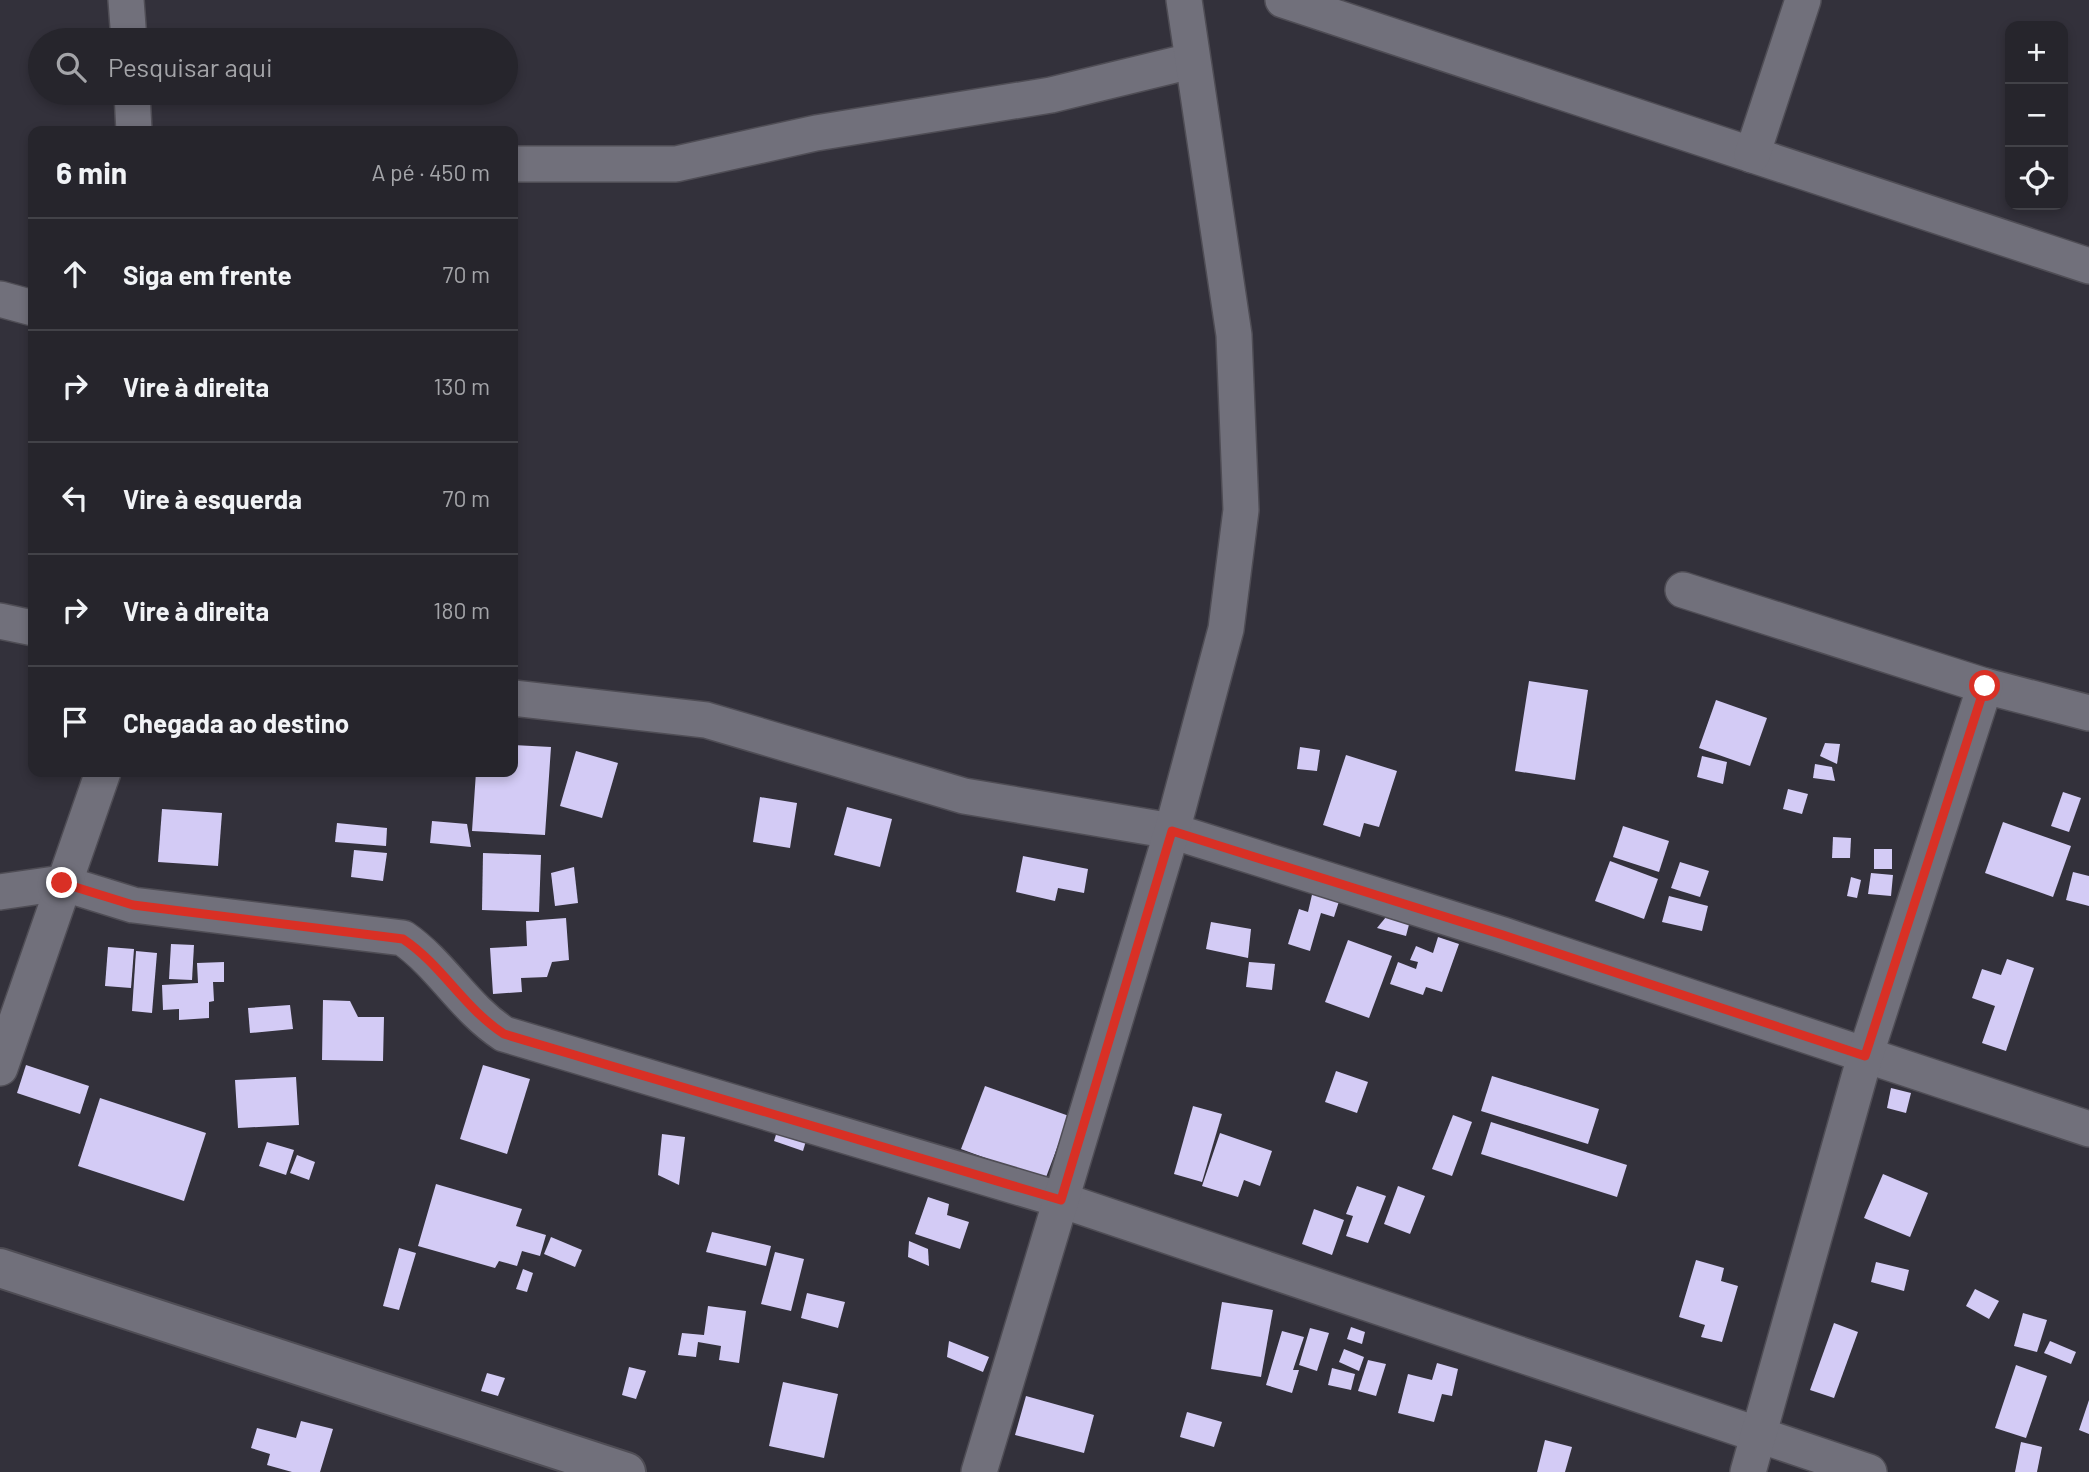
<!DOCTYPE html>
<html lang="pt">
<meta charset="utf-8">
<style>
:root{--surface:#26252c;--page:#2e2d34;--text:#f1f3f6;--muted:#a4a5a9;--line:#424248}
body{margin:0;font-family:Barlow,sans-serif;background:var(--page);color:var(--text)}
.controls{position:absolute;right:21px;top:21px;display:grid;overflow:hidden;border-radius:14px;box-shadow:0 4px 10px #0003}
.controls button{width:63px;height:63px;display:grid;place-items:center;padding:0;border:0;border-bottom:2px solid var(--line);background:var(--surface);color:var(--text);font:35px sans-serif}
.stop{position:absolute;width:21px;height:21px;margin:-16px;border:5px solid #d93025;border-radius:50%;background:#fff}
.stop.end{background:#d93025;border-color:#fff;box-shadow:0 2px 7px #0008}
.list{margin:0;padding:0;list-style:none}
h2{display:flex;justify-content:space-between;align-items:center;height:91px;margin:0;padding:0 28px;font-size:30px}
h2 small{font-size:23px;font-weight:400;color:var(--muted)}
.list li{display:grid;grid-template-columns:46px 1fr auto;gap:21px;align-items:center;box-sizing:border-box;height:112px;padding:0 28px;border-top:2px solid var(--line)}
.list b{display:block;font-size:26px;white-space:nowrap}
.list em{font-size:23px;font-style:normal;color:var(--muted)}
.icon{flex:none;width:38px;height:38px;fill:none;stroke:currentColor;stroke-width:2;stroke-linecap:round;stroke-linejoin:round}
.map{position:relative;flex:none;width:2089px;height:1472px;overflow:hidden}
.search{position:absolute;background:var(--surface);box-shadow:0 4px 10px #0003;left:28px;top:28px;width:490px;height:77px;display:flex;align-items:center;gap:18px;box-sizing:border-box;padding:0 24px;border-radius:38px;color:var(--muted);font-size:26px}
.panel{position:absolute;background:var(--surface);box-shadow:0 4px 10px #0003;left:28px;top:126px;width:490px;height:651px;border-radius:14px}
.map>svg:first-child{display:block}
.building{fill:#d3cbf5}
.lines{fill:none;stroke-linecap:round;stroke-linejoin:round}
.minor-casing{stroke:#4f4d55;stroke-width:38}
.tertiary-casing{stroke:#4f4d55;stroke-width:42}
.minor{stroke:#71707b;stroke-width:35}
.tertiary{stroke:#71707b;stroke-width:38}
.route{stroke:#d93025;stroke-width:9}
</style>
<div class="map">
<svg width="2089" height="1472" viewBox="0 0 2089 1472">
<rect width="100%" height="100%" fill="#33313b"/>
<!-- building -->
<g class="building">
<path d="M1529,681L1588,690L1575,780L1515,771Z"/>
<path d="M1716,700L1767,718L1750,766L1699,748Z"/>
<path d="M1825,743L1840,744L1837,764L1820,756Z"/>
<path d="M513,745L551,747L545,835L472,831L476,772H513Z"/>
<path d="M1300,747L1320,750L1317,771L1297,769Z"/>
<path d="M576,751L618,763L602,818L560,806Z"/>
<path d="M1346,755L1397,771L1379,827L1364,823L1360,837L1323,825Z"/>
<path d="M1702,756L1727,762L1723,784L1697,777Z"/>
<path d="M1815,764L1832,767L1835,781L1813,778Z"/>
<path d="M1788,789L1808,794L1802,814L1783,809Z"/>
<path d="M2063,792L2081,798L2069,832L2051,826Z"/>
<path d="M760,797L797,803L790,848L753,842Z"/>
<path d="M847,807L892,819L880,867L834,855Z"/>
<path d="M162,809L222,813L218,866L158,862Z"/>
<path d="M432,821L467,824L471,847L430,843Z"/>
<path d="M2003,822L2071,846L2053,897L1985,873Z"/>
<path d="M337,823L387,828L386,846L335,842Z"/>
<path d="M1623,826L1669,841L1659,872L1613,857Z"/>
<path d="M1833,837L1851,838L1850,858H1832Z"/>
<rect x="1874" y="849" width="18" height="20"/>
<path d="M354,850L387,853L383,881L351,877Z"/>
<path d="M483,853L541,855L539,912L482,910Z"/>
<path d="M1023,856L1088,869L1084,893L1058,888L1055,901L1016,892Z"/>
<path d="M1610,861L1658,879L1644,919L1595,901Z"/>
<path d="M1680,862L1709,871L1700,897L1671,888Z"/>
<path d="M574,867L578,903L555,906L551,873Z"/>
<path d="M2073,872L2089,876V906L2066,900Z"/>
<path d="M1871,873L1893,875L1891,896L1868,894Z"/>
<path d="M1851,877L1861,880L1857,898L1847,896Z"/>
<path d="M1314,886L1341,895L1334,917L1321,913L1310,951L1288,944L1299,909L1308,912Z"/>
<path d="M1669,896L1708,906L1702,931L1662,922Z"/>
<path d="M1386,917H1411L1406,936L1377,928Z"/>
<path d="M566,918L569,960L552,962L547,977L521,978L522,992L493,994L490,948L527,946L526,921Z"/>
<path d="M1211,922L1251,929L1248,958L1206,949Z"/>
<path d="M1438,937L1459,944L1442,992L1426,987L1423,995L1390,984L1398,962L1416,969L1418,962L1410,960L1416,946L1433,953Z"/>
<path d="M1348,940L1392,956L1369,1018L1325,1002Z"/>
<path d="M171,944L194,945L192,980L169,979Z"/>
<path d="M108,947L134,949L131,988L105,986Z"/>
<path d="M136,951L157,953L152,1013L132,1011Z"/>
<path d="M2007,959L2034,968L2006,1051L1982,1043L1995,1006L1972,998L1982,969L2001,975Z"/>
<path d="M224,962V982H213L214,1001L209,1002V1018L179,1020V1009L163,1010L162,985L198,983L197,963Z"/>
<path d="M1249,962L1275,964L1272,990L1246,987Z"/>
<path d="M323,1000L350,1001L358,1017H384L383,1061L322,1060Z"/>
<path d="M290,1005L293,1029L250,1033L248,1008Z"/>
<path d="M26,1065L89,1086L80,1114L17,1093Z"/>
<path d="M483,1065L530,1079L507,1154L460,1139Z"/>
<path d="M1336,1071L1368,1082L1357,1113L1325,1102Z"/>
<path d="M1492,1076L1599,1109L1588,1144L1481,1111Z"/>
<path d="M296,1077L299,1125L238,1128L235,1080Z"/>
<path d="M985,1086L1069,1116L1045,1180L961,1149Z"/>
<path d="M1891,1088L1911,1093L1906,1113L1887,1108Z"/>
<path d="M100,1098L206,1133L184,1201L78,1166Z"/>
<path d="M1193,1106L1222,1114L1202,1182L1174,1174Z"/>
<path d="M1453,1115L1472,1122L1452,1176L1432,1169Z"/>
<path d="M1491,1122L1627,1165L1617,1197L1481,1154Z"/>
<path d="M779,1125L808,1134L803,1151L774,1141Z"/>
<path d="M1220,1133L1272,1151L1260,1186L1244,1180L1238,1197L1202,1186Z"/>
<path d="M662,1134L685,1137L679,1185L658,1175Z"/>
<path d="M267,1142L294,1150L286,1175L259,1166Z"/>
<path d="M297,1155L315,1162L309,1180L290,1173Z"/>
<path d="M1883,1174L1928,1193L1910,1237L1864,1218Z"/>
<path d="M436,1184L522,1209L516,1226L546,1235L540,1256L522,1251L517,1266L499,1261L495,1268L418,1246Z"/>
<path d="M1357,1186L1386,1196L1368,1243L1346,1236L1353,1216L1346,1214Z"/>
<path d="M1398,1186L1425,1196L1410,1234L1384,1224Z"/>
<path d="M928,1197L949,1204L947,1215L969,1222L960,1249L915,1234Z"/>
<path d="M1314,1209L1344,1220L1332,1255L1302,1244Z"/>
<path d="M712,1232L771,1246L766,1266L706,1252Z"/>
<path d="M551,1237L582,1250L575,1267L544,1254Z"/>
<path d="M909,1241L928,1249L929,1266L908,1257Z"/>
<path d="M399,1248L416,1253L399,1310L383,1306Z"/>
<path d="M775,1252L804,1259L791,1311L761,1304Z"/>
<path d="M1696,1260L1724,1268L1721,1281L1738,1286L1722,1342L1701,1337L1705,1325L1679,1317Z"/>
<path d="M1876,1262L1909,1270L1904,1291L1871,1282Z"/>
<path d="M523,1269L533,1273L527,1292L516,1289Z"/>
<path d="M1975,1289L1999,1301L1989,1319L1966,1306Z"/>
<path d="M807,1293L845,1302L838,1328L801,1318Z"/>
<path d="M1222,1302L1273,1310L1261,1377L1211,1369Z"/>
<path d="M708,1306L746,1311L739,1363L719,1360L721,1346L698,1342L696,1357L678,1355L682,1333L704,1335Z"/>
<path d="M2023,1313L2047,1320L2037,1352L2014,1346Z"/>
<path d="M1834,1323L1858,1332L1834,1398L1810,1390Z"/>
<path d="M1351,1327L1365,1332L1362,1344L1347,1339Z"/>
<path d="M1310,1328L1329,1333L1317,1371L1299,1365Z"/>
<path d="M1282,1331L1304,1337L1293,1370H1299L1292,1393L1266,1385Z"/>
<path d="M949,1341L989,1357L983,1372L947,1357Z"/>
<path d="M2050,1341L2076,1352L2071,1364L2044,1353Z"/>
<path d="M1344,1349L1364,1357L1359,1371L1339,1362Z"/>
<path d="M1368,1360L1386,1364L1376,1396L1358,1391Z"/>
<path d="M1437,1363L1458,1369L1452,1396L1442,1394L1434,1422L1398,1413L1408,1374L1432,1380Z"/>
<path d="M2016,1365L2047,1376L2026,1438L1995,1428Z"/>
<path d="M629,1367L646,1371L636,1399L622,1395Z"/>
<path d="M1332,1368L1355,1374L1351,1390L1328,1385Z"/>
<path d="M487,1373L505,1378L498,1396L481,1391Z"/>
<path d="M783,1382L838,1394L824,1458L769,1446Z"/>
<path d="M1026,1396L1094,1415L1084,1453L1015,1435Z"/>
<path d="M2089,1400V1434L2079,1430Z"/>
<path d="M1187,1412L1222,1422L1214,1447L1180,1437Z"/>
<path d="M301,1421L333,1429L320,1472H292L267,1465L270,1454L251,1448L257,1428L296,1438Z"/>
<path d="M1545,1440L1572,1447L1565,1472H1537Z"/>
<path d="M2021,1442L2042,1447L2037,1472H2015Z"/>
</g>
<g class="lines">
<defs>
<g id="minor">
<path d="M126,0L129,40"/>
<path d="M1283,0L2089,266"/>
<path d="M132,93L134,131"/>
<path d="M1752,155L1803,0"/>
<path d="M513,164H676L816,133L1051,95L1191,61"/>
<path d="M0,299L33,308"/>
<path d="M1683,590L1985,686L2089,713"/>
<path d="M0,621L33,628"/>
<path d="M513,698L706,720L964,796L1172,831L1503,935L2089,1129"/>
<path d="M0,892L62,883L133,905L403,938C442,965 464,1008 504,1034L1061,1200L1869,1472"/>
<path d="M0,1068L103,772"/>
<path d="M979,1472L1172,831L1226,629L1241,510L1234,335L1184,0"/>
<path d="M1748,1472L1865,1056L1985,686"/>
</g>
<path id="tertiary" d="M0,1268L626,1472"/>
</defs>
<!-- minor casing -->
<use href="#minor" class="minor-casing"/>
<!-- tertiary casing -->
<use href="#tertiary" class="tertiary-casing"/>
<!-- minor -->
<use href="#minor" class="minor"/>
<!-- tertiary -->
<use href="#tertiary" class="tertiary"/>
</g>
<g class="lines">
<!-- route -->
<path class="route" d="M62,883L133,905L403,939C442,965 464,1008 504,1034L1061,1200L1172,831L1503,935L1865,1056L1985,686"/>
</g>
</svg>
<div class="controls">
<button>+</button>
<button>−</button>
<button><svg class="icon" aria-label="locate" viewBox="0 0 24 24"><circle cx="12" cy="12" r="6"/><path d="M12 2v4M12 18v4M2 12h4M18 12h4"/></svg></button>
</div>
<div class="stop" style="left:1985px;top:686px"></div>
<div class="stop end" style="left:62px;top:883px"></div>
<div class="search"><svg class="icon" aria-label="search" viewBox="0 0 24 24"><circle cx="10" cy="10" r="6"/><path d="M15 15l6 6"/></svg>Pesquisar aqui</div>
<section class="panel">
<h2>6 min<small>A pé · 450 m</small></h2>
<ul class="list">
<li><svg class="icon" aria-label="ahead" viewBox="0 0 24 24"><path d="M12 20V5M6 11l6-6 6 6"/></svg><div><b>Siga em frente</b></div><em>70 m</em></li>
<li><svg class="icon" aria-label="right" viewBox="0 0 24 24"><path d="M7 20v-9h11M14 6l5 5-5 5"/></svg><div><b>Vire à direita</b></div><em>130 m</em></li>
<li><svg class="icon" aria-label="left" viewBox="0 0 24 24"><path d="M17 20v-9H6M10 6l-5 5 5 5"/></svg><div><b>Vire à esquerda</b></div><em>70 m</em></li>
<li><svg class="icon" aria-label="right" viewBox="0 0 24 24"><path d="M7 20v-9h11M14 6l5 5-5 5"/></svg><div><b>Vire à direita</b></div><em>180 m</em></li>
<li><svg class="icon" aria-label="arrive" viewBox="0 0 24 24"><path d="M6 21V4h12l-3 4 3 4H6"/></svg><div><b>Chegada ao destino</b></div></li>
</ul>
</section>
</div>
